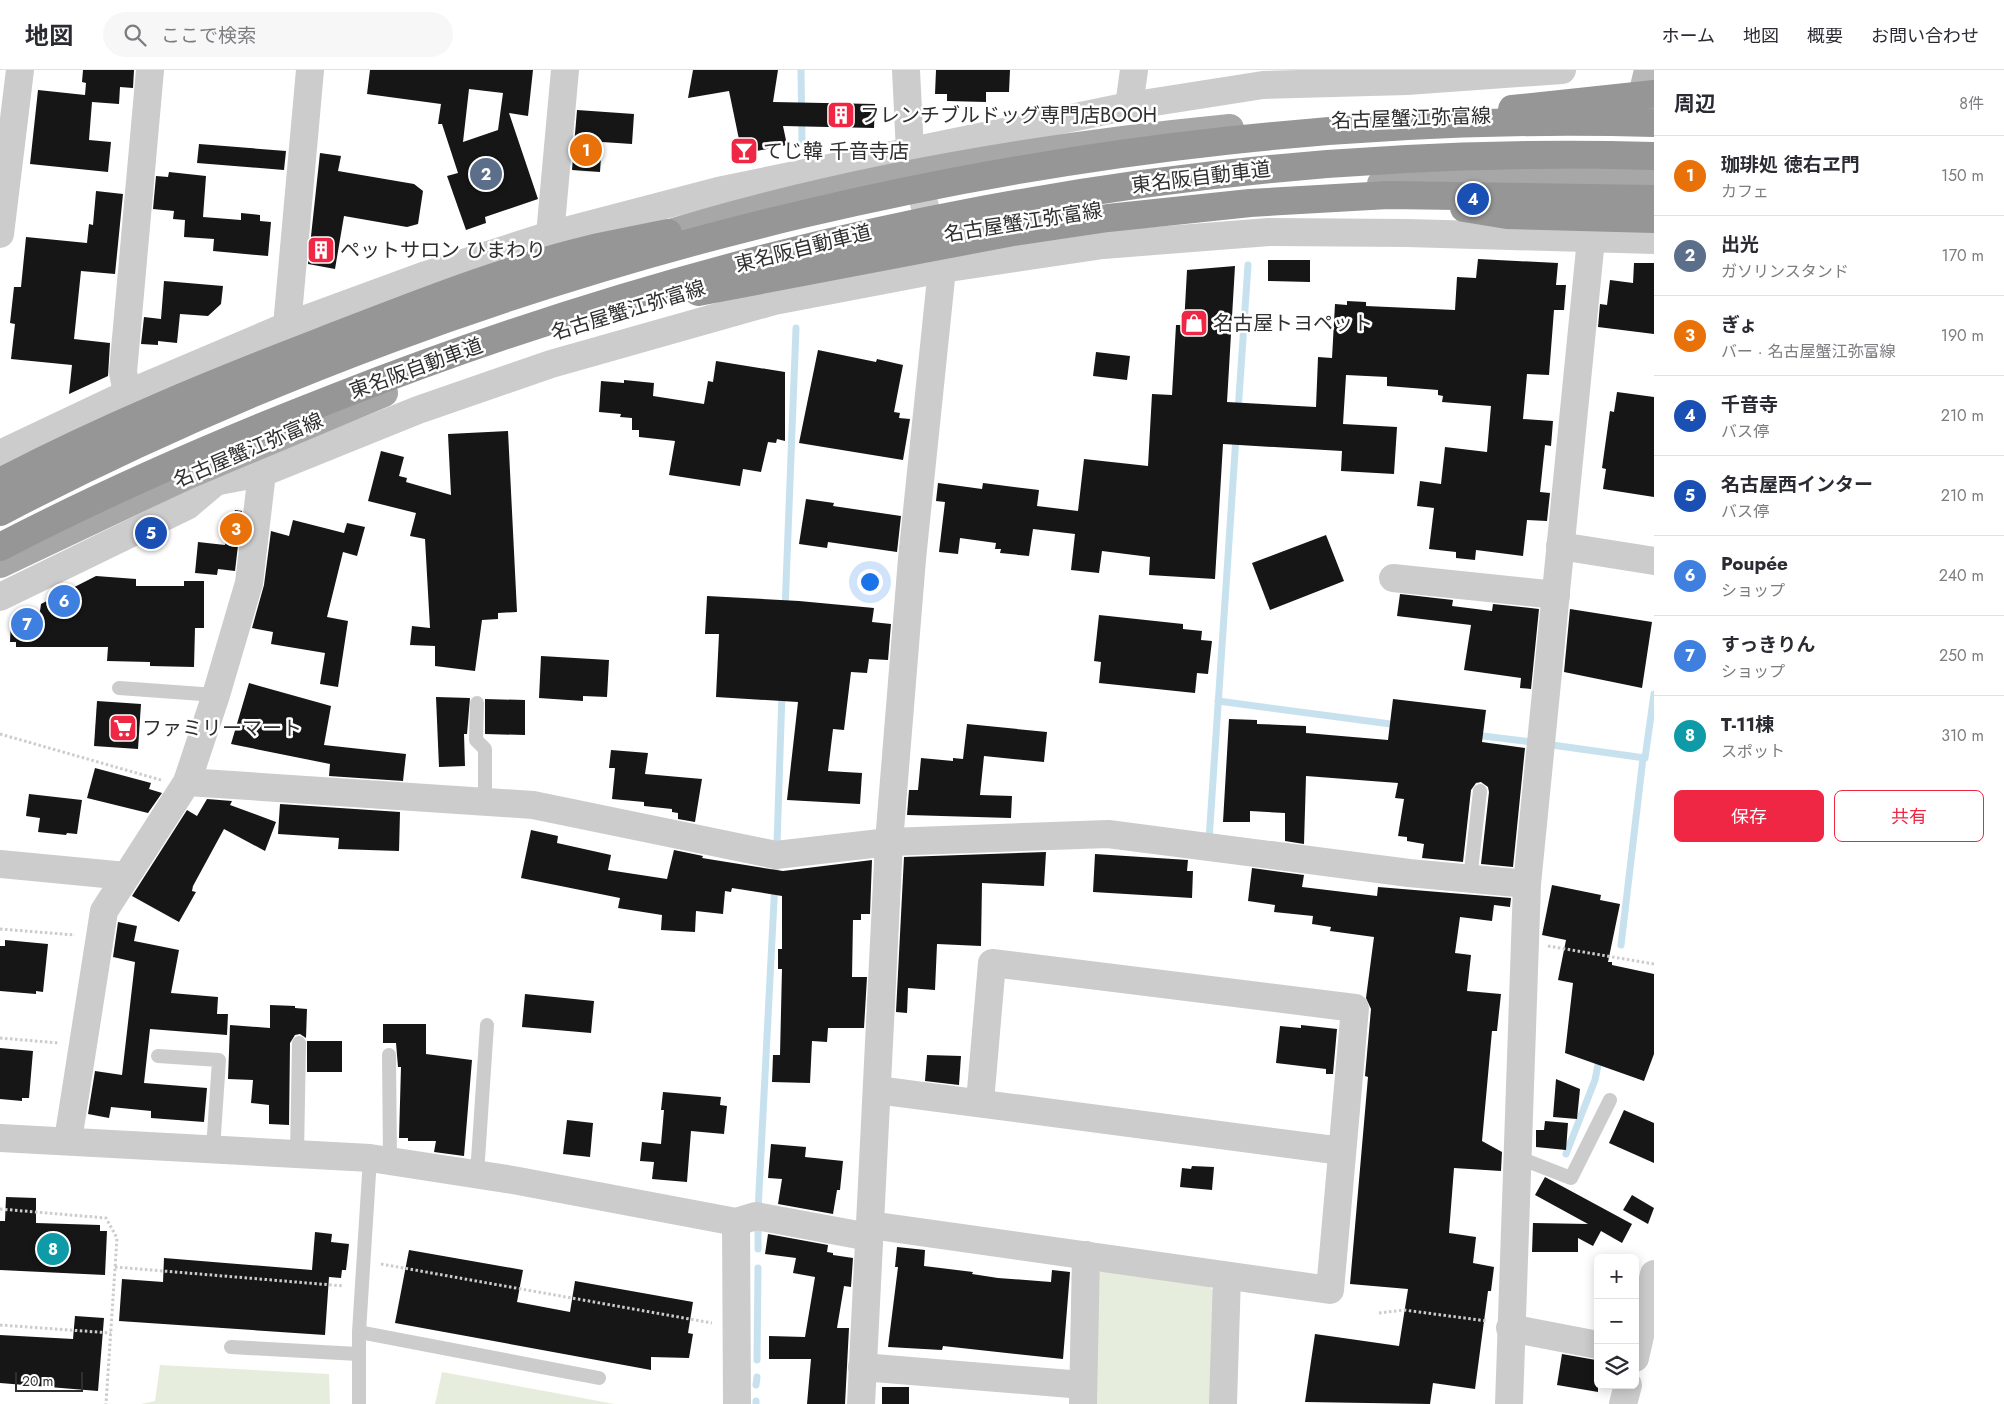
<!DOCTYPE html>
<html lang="ja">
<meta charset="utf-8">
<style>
:root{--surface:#fff;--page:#f7f7f7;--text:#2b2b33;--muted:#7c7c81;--line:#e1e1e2;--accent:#f02744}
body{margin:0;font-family:Jost,"Noto Sans JP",sans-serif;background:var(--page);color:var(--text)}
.controls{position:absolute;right:15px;bottom:15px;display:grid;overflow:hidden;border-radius:8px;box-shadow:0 2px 12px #0003}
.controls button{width:45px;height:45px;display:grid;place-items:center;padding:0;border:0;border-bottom:1px solid var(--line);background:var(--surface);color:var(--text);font:25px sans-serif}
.scale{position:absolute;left:15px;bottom:12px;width:68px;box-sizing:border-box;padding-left:5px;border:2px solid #2f2f2f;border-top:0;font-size:14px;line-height:18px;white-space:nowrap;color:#2f2f2f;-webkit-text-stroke:4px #fff;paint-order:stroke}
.you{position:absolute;left:869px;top:511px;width:18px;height:18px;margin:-12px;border:4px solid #fff;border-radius:50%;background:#1a73e8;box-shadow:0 0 0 8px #1a73e833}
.badge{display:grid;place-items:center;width:32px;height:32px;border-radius:50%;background:var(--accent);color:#fff;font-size:16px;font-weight:700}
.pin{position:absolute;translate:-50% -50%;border:2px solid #fff;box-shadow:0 1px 5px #0006}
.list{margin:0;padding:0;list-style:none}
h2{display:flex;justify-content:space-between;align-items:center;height:65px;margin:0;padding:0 20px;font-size:21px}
h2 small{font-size:16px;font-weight:400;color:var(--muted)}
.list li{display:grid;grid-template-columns:32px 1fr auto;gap:15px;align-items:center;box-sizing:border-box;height:80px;padding:0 20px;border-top:1px solid var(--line)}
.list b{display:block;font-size:19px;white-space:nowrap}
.list p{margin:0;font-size:16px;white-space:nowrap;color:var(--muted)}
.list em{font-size:16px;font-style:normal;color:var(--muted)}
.actions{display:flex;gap:10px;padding:15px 20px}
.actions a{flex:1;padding:11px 0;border:1px solid var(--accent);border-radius:8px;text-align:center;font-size:18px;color:var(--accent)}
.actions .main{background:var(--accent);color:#fff}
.icon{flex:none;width:28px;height:28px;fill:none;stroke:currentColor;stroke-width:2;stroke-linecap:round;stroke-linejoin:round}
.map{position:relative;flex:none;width:1654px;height:1334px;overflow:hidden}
header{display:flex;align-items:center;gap:30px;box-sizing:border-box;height:70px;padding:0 25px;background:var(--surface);border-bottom:1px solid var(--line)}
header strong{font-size:24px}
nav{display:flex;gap:28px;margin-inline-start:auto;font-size:18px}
.search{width:350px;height:45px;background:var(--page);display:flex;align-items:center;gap:12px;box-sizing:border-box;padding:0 18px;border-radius:28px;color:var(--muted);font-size:19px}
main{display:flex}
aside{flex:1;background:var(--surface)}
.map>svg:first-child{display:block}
.green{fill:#e7eddc}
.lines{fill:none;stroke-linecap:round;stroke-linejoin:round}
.stream{stroke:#c7e2ee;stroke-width:7}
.building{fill:#161616;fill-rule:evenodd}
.path{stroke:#ccc;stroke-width:3;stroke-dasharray:2.5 2.5;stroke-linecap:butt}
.lane{stroke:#ccc;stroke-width:14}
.street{stroke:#ccc;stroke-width:28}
.secondary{stroke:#b9b9b9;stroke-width:28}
.primary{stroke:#a7a7a7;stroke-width:28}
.highway{stroke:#969696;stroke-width:28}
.highway-bridge{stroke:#969696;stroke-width:28}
.labels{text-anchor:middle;stroke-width:5;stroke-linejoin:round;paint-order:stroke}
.poi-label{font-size:20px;fill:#2f2f2f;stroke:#fff;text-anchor:start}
.street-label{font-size:20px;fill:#2f2f2f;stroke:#fff}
</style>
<header>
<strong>地図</strong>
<div class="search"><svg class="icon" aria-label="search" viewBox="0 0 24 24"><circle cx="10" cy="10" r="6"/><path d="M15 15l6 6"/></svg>ここで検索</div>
<nav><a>ホーム</a><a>地図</a><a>概要</a><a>お問い合わせ</a></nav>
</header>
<main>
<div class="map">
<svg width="1654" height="1334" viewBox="0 0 1654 1334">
<rect width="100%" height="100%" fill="#fff"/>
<!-- green -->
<g class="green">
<path d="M1104,1199L1208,1215L1214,1221L1212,1334H1092L1094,1207Z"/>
<path d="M160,1295L329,1304L330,1334H141L155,1331Z"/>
<path d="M442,1302L615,1334H435Z"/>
</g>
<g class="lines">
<!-- stream -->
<g class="stream">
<path d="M801,0L802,72"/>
<path d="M1238,342L1248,195"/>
<path d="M785,540L796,258"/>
<path d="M1218,631L1398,655"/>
<path d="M1475,665L1532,672"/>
<path d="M1552,675L1645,688L1654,624"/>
<path d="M1209,770L1236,367"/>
<path d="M777,774L782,623"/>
<path d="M1621,875L1643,688"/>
<path d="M1566,1084L1595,1010L1600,985"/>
<path d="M758,1141L776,792"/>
<path d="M758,1179V1152"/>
<path d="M757,1290L758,1198"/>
<path d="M756,1315L757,1307"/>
<path d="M756,1334V1331"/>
</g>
</g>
<!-- building -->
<g class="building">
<path d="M83,0H134L133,18L120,17L119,34L92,32L89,70L111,72L108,102L30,94L38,20L85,25L86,13L82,12Z"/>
<path d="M370,0H533L528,46L509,43L538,129L485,147L486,153L466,160L447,106L458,103L442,54H438L441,34L367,24ZM469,19L503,23L498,60L463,72Z"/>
<path d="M693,0H778L773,32L875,34L874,58L783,56L787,75L742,84L729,21L688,28Z"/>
<path d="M936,0H1010L1009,22H986V32L947,31V24H935Z"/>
<path d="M577,40L634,44L632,74L602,72L600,102L572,100Z"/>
<path d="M199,74L286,81L284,100L197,93Z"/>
<path d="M320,83L341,86L338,101L414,114L423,121L418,154L407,157L344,146L335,199L308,194Z"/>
<path d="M169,102L206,106L203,147L241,150V143L260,145V151L271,152L268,186L213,181L214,169L184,167L185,150L173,149L174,141L153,139L156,106L168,107Z"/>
<path d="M96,121L123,124L115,204L81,201L74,269L110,273L108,306L69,324L72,295L11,289L15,254L10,253L14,217H21L26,167L87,173L89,154L93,155Z"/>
<path d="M1478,189L1558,193L1556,215H1566L1564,240H1554L1549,305L1527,304L1523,349L1553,351L1551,376L1545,375L1540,422L1550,423L1547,451L1527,450L1523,486L1476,480L1475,490L1456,488V482L1429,479L1434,438L1417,436L1420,411L1441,414L1445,377L1487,382L1491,336L1442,332L1443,326L1438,325V320L1387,316V307L1346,305L1343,354L1397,357L1394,404L1341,401L1342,381L1223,374L1215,509L1149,505L1150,487L1102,481L1099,503L1071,500L1075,464L1033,459L1029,486L1000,483L1001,479H995L996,473L960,468L958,484L939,482L945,432L936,431L938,413L982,419L983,413L1039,420L1037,436L1078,441L1084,389L1148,396L1152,324L1172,325L1176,255H1184L1187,200L1235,196L1227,332L1316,337L1318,287L1332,288L1335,234L1347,235V231L1366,232V236L1455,240L1457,207L1476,208Z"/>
<path d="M1268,190H1310V212L1268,211Z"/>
<path d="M1634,193H1654V264L1598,257L1600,234L1607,235L1610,210L1633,213Z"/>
<path d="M164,211L223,216L221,234L208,246L180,244L177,273L158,271V275L141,274L144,247L161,249Z"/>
<path d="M818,280L876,292L877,289L903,295L894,342L900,343L899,348L910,349L903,390L799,373Z"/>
<path d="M1096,282L1130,286L1127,310L1093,306Z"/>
<path d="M716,291L785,302V371L777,369L776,373L768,372L761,402L743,399L740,416L669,405L675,371L639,367V360H632V348L620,347L621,344L599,342L601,311L624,313V310L654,313L653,326L704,334L708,311L713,312Z"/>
<path d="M1617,322L1654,327V427L1603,419L1606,399L1602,398L1610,341L1614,342Z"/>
<path d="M508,361L517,542L498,543V549L482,550L475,601L435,596V576L410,575L412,556L430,558L425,469L410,466L416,443L368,431L381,381L404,387L399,406L407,408L406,412L451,425L448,364Z"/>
<path d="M806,429L834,433L833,436L901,446L897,482L828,472L827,478L799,474Z"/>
<path d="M235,440L242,441L235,501L218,499L217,505L195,503L198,472L225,475L229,454L232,455Z"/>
<path d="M293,450L344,463L347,453L365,457L357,486L343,482L327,547L348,551L338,617L320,614L325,583L271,574L273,562L252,558L264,515L271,461L289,466Z"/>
<path d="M1326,465L1344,511L1270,540L1252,493Z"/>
<path d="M96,506L136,509V516H184V511H204V558H195L194,597L150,596V592L107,591L108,577H16V572H10L11,549H17V546H26V541H40L41,534Z"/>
<path d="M1400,524L1453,530L1452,536L1492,541L1493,534L1539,539L1531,619L1520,618L1521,608L1464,600L1471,555L1397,546Z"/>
<path d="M707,526L799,531L874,538L872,552L891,554L888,590L869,589L867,603L851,602L844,660L833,659L828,701L862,703L860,734L787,730L798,632L716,627L719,564H705Z"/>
<path d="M1570,539L1652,552L1642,618L1564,602Z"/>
<path d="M1099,545L1183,554V559L1202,561L1201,570L1212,571L1208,604L1197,603L1195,623L1099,613L1101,592L1094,591Z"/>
<path d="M541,586L609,590L607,627L583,626V631L539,628Z"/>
<path d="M249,613L331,636L324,675L406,684L403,711L329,706L330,694L231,674Z"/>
<path d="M436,627L470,628L467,664H464L465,696L439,697Z"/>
<path d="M485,629L525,630V665L485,664Z"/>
<path d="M1393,629L1486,640L1482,672L1525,678L1513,797L1481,794L1489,722L1488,717L1481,712L1476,713L1471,720L1463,792L1422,788L1424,774L1407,771V767L1398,766L1404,729L1395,728L1398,713L1306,706L1304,774L1285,771V743L1250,741V752H1223L1229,649L1257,650V654L1306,656V663L1388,670Z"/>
<path d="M97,631L141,634L138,679L94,676Z"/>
<path d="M967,654L1047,662L1044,692L984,686L980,725L1012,726L1011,748L907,745L909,720H918L921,688L953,691V688L963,689Z"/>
<path d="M611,680L648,683L645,704L702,709L695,752L678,749V743L672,742V739L644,736V732L612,729L615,698H609Z"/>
<path d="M95,698L151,713L149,719L162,723L148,743L87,728Z"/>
<path d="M29,724L82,730L77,764L67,763L66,765L38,762L40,748L26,746Z"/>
<path d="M207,729L232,731L230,735L276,752L265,781L224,759L193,816L192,821L196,822L179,852L132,826L187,740L197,746Z"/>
<path d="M280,734L400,742L399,781L338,779L339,768L278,764Z"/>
<path d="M531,760L558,766L557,773L611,785L608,800L667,809L674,780L703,786L702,788L783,801L872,790L870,844H861V850H853L852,907H867L864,958H828L827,972L812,971L810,1013L772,1012L773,985H780L782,899H778V879H782V826L732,818L731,822L725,821L723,844L696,841L695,862L661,860L662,845L618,838L620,828L521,808Z"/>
<path d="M1046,782L1044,816L982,813L981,876L937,874L935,920L908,918L907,943L896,942L904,787Z"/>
<path d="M1095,784L1188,790L1187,801H1193L1192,828L1093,822Z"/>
<path d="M1252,798L1304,805L1302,817L1377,826L1378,817L1511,828L1510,837L1494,835L1492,851L1460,847L1455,883L1471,885L1467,921L1501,924L1497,961H1492L1482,1071L1502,1082L1501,1101L1454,1098L1449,1163L1476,1167L1473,1193L1494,1197L1491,1221H1488L1475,1319L1433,1313L1430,1334L1305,1332L1315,1264L1399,1276L1408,1219L1350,1214L1368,1007L1365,1006L1371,939L1366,928L1374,867L1330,861L1331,857L1312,854L1313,846L1274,842L1275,835L1248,831Z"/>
<path d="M1552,815L1601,825L1600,830L1620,834L1608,892H1612V895L1654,904V984L1644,1011L1565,983L1573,913L1558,910L1566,870L1542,865Z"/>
<path d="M118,852L137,856L134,871L179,880L171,923L218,927L217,944H228L227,965L150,959L144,1013L207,1018L204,1052L151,1048V1041L111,1037L109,1048L88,1044L95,1001L122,1005L135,892L113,887Z"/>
<path d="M5,870L48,874L43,922L36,921V924L0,921V876H5Z"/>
<path d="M525,924L594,931L591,963L522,957Z"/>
<path d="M270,935L295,936V938L307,939L306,968L300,964L295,965L290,973L289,1055L269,1054V1035L251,1033L253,1010L228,1009L230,955L270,958Z"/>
<path d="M383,954H426V984L472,990L464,1086L434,1082L436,1071H408V1068H399L401,997H398L396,973H383Z"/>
<path d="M1301,955L1337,959L1333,1004H1326V999L1276,993L1280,956L1301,958Z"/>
<rect x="307" y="971" width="35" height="31"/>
<path d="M0,978L33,981L29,1028H22V1031L0,1029Z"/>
<path d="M927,985L961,986L959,1015L925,1011Z"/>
<path d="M1556,1009L1580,1019L1577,1049L1553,1047Z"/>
<path d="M663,1022L721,1027L720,1035L727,1036L724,1064L691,1061L687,1112L652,1109L654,1092L640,1091L642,1072L661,1074L664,1040H661Z"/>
<path d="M1624,1040L1654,1053V1093L1609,1073Z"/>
<path d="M567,1050L593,1053L590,1087L563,1084Z"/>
<path d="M1545,1051L1568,1053L1566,1080L1536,1077V1060H1544Z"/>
<path d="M771,1074L806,1077L805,1087L843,1091L840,1120H837L833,1144L778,1134L782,1109L768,1108Z"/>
<path d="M1192,1096L1214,1097L1212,1120L1180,1117L1182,1098L1191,1099Z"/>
<path d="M1545,1107L1632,1154L1622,1173L1601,1161L1593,1176L1578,1168V1182H1532L1533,1153L1588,1154L1535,1125Z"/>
<path d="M1632,1125L1654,1138L1648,1154L1623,1140Z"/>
<path d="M6,1127L36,1128V1153L100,1155V1161H107L105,1205L0,1200V1151H5Z"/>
<path d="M315,1162L332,1164L331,1172L349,1174L346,1200H342L341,1208L329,1207L325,1265L119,1251L122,1209L163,1212L164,1188L312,1200Z"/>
<path d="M768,1164L828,1175L827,1182L833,1183V1185L853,1188L851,1217L844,1216L837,1258H849L845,1334H807L811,1289H769V1266L805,1267L815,1207L793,1203L796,1188L765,1184Z"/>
<path d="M897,1177L925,1180L924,1196L973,1202L972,1204L998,1208L1051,1212L1052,1200L1070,1202L1063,1289L943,1276L942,1280L888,1277L898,1197H895Z"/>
<path d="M409,1180L523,1200L517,1232L570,1242L575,1211L693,1232L688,1263L693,1264L689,1288L651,1287V1300L395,1253Z"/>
<path d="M75,1246L104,1248L98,1321L0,1313V1265L73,1269Z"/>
<path d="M1562,1284L1596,1290L1595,1298L1598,1299V1322L1557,1315Z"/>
<rect x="882" y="1317" width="27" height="17"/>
</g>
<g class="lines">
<!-- path -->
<g class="path">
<path d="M0,664L161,710"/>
<path d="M0,859L75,865"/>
<path d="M1548,876L1654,894"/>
<path d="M0,968L59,973"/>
<path d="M0,1139L106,1148L117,1168L106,1334"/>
<path d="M381,1194L712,1253"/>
<path d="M115,1197L344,1216"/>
<path d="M1379,1243L1404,1240L1487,1251"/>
<path d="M0,1255L111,1263"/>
</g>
<!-- lane -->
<g class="lane">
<path d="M119,618L216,625"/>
<path d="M477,633L476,670L485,679V732"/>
<path d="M1470,809L1480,721"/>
<path d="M389,985L390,1091"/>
<path d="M158,986L219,990L213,1079"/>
<path d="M297,1084L299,973"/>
<path d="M1517,1087L1571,1108L1610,1030"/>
<path d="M477,1104L487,955"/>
<path d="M359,1262L599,1308"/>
<path d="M231,1277L358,1284"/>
<path d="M359,1334V1262L370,1088"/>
</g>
<!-- street -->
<g class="street">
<path d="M1129,36L1134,0"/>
<path d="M0,164L20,0"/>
<path d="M550,165L565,0"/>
<path d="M287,256L310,0"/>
<path d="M127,324L123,302L150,0"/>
<path d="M0,384L127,324L287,256L426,205L550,165L718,121L1129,36L1263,15L1407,11L1562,0"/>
<path d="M219,411L262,403L418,340L551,294L774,231L942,199L1103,175L1269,162L1407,163L1654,170"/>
<path d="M1560,476L1654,491"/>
<path d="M1393,508L1556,525"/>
<path d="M0,527L187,436L232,398"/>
<path d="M187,712L533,735L776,785L889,772L1108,764L1409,803L1527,814"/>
<path d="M0,794L126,806"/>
<path d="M877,1020L1342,1081"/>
<path d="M0,1068L370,1088L513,1110L736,1152L756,1146L869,1167"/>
<path d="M68,1070L104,841L187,712L216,625L249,513L262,403"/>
<path d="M736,1152L737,1334"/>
<path d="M870,1155L1330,1220L1355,938L992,893L980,1032"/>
<path d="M1510,1258L1598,1275"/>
<path d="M1635,1288L1654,1204"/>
<path d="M862,1297L1083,1315"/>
<path d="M1083,1333L1086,1185"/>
<path d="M861,1334L889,772L912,489L942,199L910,82L906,0"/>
<path d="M1223,1334L1227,1206"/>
<path d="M1509,1334L1527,814L1591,169L1596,151"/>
<path d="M1623,1334L1628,1315"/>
</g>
<!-- secondary -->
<path class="secondary" d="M1639,39L1648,0"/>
<!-- primary -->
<g class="primary">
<path d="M1602,41L1654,39"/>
<path d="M1381,114L1440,111L1654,113"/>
<path d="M644,171C831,112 1035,77 1230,58"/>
<path d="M0,494L186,406L384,323"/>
</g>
<!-- highway -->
<path class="highway" d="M0,412C103,358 213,313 322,271C411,237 501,200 594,178C619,173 643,168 668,163"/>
<!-- highway-bridge -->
<g class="highway-bridge">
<path d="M1512,39L1654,24"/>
<path d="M1464,138L1507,145L1654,149"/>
<path d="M698,222L1013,162L1108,148L1250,133L1388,125L1654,129"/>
<path d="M0,442C497,182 1093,37 1654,53"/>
<path d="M0,477C110,420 223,371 339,326C759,162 1202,73 1654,86"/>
</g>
</g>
<!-- icons -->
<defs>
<symbol id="building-square" viewBox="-11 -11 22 22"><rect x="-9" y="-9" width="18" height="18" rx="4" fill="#f02744" stroke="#fff"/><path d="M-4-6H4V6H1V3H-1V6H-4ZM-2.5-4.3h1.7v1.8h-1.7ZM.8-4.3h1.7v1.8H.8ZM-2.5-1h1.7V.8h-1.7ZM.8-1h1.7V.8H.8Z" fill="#fff"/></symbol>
<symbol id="bar-square" viewBox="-11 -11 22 22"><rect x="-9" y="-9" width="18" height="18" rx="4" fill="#f02744" stroke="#fff"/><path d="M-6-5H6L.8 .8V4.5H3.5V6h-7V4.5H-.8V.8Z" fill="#fff"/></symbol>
<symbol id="shop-square" viewBox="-11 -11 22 22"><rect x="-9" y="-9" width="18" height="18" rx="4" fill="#f02744" stroke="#fff"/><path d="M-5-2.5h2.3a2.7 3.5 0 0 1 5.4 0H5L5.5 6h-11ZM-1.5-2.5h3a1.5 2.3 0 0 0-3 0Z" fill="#fff"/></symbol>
<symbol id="supermarket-square" viewBox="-11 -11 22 22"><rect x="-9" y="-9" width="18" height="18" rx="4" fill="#f02744" stroke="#fff"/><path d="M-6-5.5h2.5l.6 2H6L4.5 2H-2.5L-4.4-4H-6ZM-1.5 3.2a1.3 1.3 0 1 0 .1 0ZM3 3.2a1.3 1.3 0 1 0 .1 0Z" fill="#fff"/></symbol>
</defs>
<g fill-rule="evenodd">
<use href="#building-square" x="825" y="29" width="32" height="32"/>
<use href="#bar-square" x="728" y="65" width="32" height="32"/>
<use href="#building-square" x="305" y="164" width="32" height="32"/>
<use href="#shop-square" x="1178" y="237" width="32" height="32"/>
<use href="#supermarket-square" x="107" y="642" width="32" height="32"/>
</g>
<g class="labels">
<!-- poi labels -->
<g class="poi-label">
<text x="860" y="52">フレンチブルドッグ専門店BOOH</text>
<text x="763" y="88">てじ韓 千音寺店</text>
<text x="340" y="187">ペットサロン ひまわり</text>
<text x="1213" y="260">名古屋トヨペット</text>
<text x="142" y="665">ファミリーマート</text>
</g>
<!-- street labels -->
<g class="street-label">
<text transform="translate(1411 48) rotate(-2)" y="7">名古屋蟹江弥富線</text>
<text transform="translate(1201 107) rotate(-7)" y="7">東名阪自動車道</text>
<text transform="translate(1023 152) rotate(-9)" y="7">名古屋蟹江弥富線</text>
<text transform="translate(803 178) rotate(-14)" y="7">東名阪自動車道</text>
<text transform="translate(628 240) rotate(-17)" y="7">名古屋蟹江弥富線</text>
<text transform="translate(416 298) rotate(-20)" y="7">東名阪自動車道</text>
<text transform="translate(248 380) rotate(-23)" y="7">名古屋蟹江弥富線</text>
</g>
</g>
</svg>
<div class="controls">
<button>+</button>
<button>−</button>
<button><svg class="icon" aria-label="layers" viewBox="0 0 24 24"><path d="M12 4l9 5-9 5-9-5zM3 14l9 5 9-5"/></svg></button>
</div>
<div class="scale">20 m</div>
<div class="you"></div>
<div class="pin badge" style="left:586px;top:80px;background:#e8710a">1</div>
<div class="pin badge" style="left:486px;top:104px;background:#5c6f8a">2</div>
<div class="pin badge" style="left:236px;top:459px;background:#e8710a">3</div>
<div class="pin badge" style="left:1473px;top:129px;background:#1a4fb4">4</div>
<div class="pin badge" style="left:151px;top:463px;background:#1a4fb4">5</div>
<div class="pin badge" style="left:64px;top:531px;background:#3f7fe0">6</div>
<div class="pin badge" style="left:27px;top:554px;background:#3f7fe0">7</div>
<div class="pin badge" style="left:53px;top:1179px;background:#0f9aa8">8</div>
</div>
<aside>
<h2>周辺<small>8件</small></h2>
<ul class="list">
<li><span class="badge" style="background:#e8710a">1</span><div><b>珈琲処 徳右ヱ門</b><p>カフェ</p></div><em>150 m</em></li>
<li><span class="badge" style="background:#5c6f8a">2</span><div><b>出光</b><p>ガソリンスタンド</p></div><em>170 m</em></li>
<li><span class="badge" style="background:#e8710a">3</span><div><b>ぎょ</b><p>バー · 名古屋蟹江弥富線</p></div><em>190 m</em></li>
<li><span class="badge" style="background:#1a4fb4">4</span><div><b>千音寺</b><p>バス停</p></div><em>210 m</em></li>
<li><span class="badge" style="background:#1a4fb4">5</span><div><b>名古屋西インター</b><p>バス停</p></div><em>210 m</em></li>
<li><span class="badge" style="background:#3f7fe0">6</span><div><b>Poupée</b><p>ショップ</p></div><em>240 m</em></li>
<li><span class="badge" style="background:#3f7fe0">7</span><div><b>すっきりん</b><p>ショップ</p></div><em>250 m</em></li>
<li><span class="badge" style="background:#0f9aa8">8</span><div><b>T-11棟</b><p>スポット</p></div><em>310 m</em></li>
</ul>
<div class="actions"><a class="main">保存</a><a>共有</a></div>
</aside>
</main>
